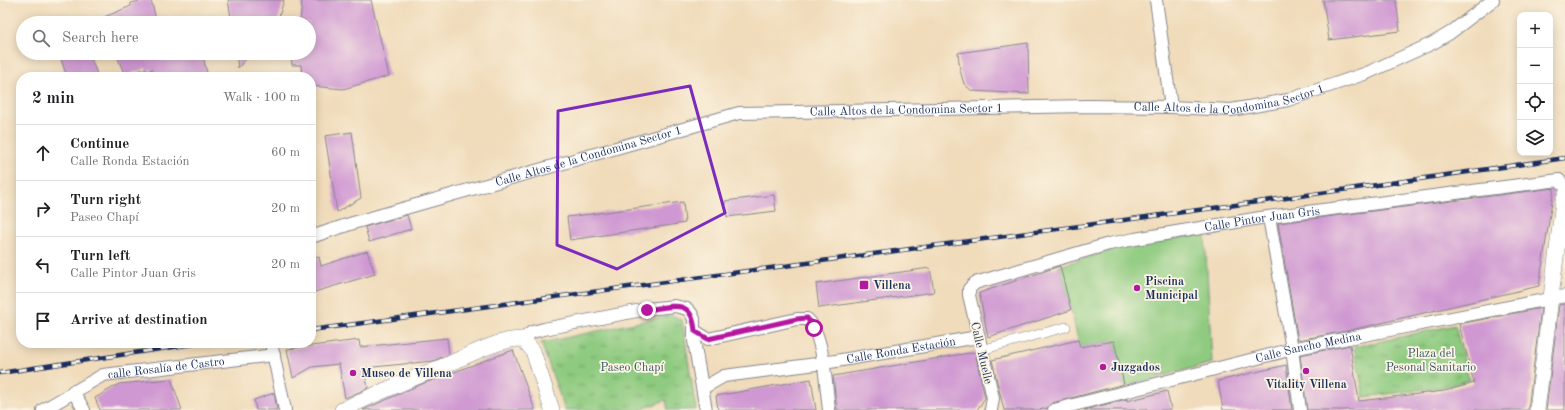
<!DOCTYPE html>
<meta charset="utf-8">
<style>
:root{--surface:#fff;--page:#f2f2f2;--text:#202124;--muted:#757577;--line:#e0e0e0}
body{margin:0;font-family:"Old Standard TT",serif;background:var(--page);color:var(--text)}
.controls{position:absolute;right:12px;top:12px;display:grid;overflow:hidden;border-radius:8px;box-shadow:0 2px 10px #0003}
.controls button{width:36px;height:36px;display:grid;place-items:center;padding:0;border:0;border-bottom:1px solid var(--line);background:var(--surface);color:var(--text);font:20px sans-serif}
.stop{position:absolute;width:12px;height:12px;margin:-9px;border:3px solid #b5179e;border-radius:50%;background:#fff}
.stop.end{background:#b5179e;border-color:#fff;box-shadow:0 1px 4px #0008}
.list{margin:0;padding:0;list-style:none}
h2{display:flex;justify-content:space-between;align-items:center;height:52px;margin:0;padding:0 16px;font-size:17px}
h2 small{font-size:13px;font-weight:400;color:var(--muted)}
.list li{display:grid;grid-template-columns:26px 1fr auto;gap:12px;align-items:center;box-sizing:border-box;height:56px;padding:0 16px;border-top:1px solid var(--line)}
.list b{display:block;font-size:15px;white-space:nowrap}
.list p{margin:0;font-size:13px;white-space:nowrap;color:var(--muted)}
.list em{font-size:13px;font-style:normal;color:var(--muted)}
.icon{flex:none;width:22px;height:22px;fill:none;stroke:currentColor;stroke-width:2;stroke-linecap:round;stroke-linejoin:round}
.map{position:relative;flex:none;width:1565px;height:410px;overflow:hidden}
.search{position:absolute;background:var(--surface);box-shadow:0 2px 10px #0003;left:16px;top:16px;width:300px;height:44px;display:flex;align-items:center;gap:10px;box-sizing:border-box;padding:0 14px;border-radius:22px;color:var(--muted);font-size:15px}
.panel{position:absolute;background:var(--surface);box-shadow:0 2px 10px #0003;left:16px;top:72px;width:300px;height:276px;border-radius:16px}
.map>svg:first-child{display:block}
.park{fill:url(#park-tufts);stroke:#547c6e}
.garden{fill:#8eca7f;stroke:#547c6e}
.building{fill:#cf98d2}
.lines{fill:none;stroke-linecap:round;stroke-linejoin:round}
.pedestrian-casing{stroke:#86858c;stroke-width:10}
.minor-casing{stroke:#86858c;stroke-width:14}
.tertiary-casing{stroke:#86858c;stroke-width:16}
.pedestrian{stroke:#fff;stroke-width:9}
.minor{stroke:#fff;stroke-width:12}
.tertiary{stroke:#fff;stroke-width:15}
.rail-casing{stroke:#1b2f5e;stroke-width:4.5}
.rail{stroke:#fcf5e5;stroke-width:3;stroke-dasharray:9;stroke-linecap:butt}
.route{stroke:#b5179e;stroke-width:5}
.marked{fill:none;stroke:#7b2cbf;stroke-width:3;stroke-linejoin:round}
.poi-dot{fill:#b5179e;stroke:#fcf5e5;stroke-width:1.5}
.labels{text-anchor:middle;stroke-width:3.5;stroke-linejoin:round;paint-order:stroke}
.street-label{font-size:12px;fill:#1b2f5e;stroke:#fcf5e5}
.poi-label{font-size:12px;font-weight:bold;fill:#1b2f5e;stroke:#fcf5e5;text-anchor:start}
.park-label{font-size:12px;fill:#385666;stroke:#fcf5e5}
</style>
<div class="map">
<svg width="1565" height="410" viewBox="0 0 1565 410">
<defs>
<pattern id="park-tufts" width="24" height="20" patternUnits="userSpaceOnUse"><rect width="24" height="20" fill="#8eca7f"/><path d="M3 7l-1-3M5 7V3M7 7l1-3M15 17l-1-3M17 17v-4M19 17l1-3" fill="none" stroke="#73a46b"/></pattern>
</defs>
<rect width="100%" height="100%" fill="#fcf5e5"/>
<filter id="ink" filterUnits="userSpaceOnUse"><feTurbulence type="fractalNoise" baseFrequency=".025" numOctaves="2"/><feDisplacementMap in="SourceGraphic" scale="8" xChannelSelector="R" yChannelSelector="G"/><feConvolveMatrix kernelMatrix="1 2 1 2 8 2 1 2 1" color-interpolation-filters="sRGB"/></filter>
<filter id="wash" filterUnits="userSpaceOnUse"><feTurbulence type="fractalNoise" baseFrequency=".012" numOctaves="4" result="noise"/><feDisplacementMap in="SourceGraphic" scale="16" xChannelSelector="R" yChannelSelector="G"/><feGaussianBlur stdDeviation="0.9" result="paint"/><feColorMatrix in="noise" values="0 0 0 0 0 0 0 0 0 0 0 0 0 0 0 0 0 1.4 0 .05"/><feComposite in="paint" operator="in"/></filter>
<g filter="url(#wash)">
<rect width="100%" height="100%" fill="#f0dbba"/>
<!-- park -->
<g class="park">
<path d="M672,315L682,320L696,410H668L666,400L640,410H565L541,343Z"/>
<path d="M1455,325L1469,380L1443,387L1364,397L1354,347Z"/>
</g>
<!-- garden -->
<path class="garden" d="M1205,234L1212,363L1124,386L1114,341L1080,347L1060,266L1120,247Z"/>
<g id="blocks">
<!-- building -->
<g class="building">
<path d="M144,0H151L157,23H90L131,6V3Z"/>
<path d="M228,0H284L277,23H232Z"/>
<path d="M302,0H371L389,76L343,89L311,86V77H302L301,65H292L291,53H309V23H300Z"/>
<path d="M1323,0H1396L1400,31L1329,40Z"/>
<path d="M1028,43L1029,94L972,91L964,84L960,70L958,53Z"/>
<path d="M59,53H89L98,77H67Z"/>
<path d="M116,53H164L165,58L186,53H202L208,77H153L152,69L147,71L146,68L125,76Z"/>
<path d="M236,53H251L238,68Z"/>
<path d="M352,132L361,198L337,212L325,136Z"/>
<path d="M1554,188L1539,286L1347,331L1298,340L1278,223Z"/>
<path d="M774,195L776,211L727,217L725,201Z"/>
<path d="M683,202L685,223L570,240L567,217Z"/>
<path d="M407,215L411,229L369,242L365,227Z"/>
<path d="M367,251L375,274L311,293V259L319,257L321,266Z"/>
<path d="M1060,266L1071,310L988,337L979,293Z"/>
<path d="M930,268L934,292L819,308L816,284Z"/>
<path d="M1565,304V410H1546L1559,305Z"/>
<path d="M1541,308L1528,410H1307L1300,355L1350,345L1359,401L1444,391L1474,383L1459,324Z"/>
<path d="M447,338L449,354L433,361L364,368L368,388L345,398L339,364L312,367L293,378L287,349L359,340L360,347Z"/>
<path d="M1078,340L1080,347L1114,341L1124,384L1052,403L1047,408L1039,410H1004L992,360Z"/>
<path d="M513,350L535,410H363L422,384Z"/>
<path d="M975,352L985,398L977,410H837L833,376Z"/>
<path d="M1286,365L1292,410H1223L1218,381Z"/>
<path d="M171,379L182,410H100L95,398L119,384Z"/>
<path d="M811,379L816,410H718L716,396Z"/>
<path d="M1167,391L1171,410H1084L1127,399V401Z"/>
<path d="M274,393L277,410H256L254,400Z"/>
</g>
</g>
</g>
<g filter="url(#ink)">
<use href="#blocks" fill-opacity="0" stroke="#86858c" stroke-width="1"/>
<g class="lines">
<defs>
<path id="pedestrian" d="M981,350L1066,327"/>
<g id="minor">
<path d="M1156,0L1171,107"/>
<path d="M1269,217L1292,349L1300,410"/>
<path id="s1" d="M311,237L353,223L739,113L1088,106L1171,107L1231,110L1288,100L1367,73L1433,43L1450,33L1493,0"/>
<path d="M695,331L708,339L797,319H807C824,333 826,388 829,410"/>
<path d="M523,339L532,332L544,329L647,309L675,306L687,309L691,313L694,319V341L706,410"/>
<path d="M271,343L285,410"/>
<path id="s2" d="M703,388L724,376L824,363L978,337"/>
<path d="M73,391L84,410"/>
<path id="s3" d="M43,410L103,375L274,355"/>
<path id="s4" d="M991,410L993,398L969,295V289L975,283L1109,244L1135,239L1260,218L1559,180L1565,187"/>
<path id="s5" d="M1054,410L1297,348L1565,296"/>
</g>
<g id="tertiary">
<path d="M342,410C376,393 411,379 446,365C467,356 501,338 523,339L533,351L552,410"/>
<path d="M1537,410L1563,201L1565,196"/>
</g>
</defs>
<!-- pedestrian casing -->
<use href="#pedestrian" class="pedestrian-casing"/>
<!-- minor casing -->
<use href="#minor" class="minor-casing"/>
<!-- tertiary casing -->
<use href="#tertiary" class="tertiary-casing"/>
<!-- pedestrian -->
<use href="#pedestrian" class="pedestrian"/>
<!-- minor -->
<use href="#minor" class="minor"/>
<!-- tertiary -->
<use href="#tertiary" class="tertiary"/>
<defs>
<g id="rail">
<path d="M311,330L1265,201L1565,158"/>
<path d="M0,373L200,343"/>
</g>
</defs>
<!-- rail casing -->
<use href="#rail" class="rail-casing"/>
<!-- rail -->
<use href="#rail" class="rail"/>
</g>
</g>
<g class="lines" filter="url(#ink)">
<!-- route -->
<path class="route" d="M647,310C673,306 692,298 695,331L708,339L797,319L807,318L814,328"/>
</g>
<!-- marked area -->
<path class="marked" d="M690,86L725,213L617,269L557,245L558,111Z"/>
<!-- markers -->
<g class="poi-dot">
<rect x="859" y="280" width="10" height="10" rx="2"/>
<circle cx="1137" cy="288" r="4"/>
<circle cx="1103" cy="367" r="4"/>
<circle cx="1306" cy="371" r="4"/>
<circle cx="353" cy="373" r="4"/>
</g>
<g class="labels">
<!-- street labels -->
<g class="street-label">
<text dy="4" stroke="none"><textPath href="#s1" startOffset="937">Calle Altos de la Condomina Sector 1</textPath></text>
<text dy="4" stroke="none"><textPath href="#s1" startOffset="613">Calle Altos de la Condomina Sector 1</textPath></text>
<text dy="4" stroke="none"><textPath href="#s1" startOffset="289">Calle Altos de la Condomina Sector 1</textPath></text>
<text dy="4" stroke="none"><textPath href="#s4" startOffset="427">Calle Pintor Juan Gris</textPath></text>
<text dy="4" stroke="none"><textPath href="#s5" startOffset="262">Calle Sancho Medina</textPath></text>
<text dy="4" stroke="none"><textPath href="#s2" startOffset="203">Calle Ronda Estación</textPath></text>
<text transform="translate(982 353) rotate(77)" y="4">Calle Muelle</text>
<text dy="4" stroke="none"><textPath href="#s3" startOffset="133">calle Rosalía de Castro</textPath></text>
</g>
<!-- poi labels -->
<g class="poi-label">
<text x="1145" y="285">Piscina<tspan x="1145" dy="14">Municipal</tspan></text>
<text x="873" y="289">Villena</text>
<text x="1111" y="371">Juzgados</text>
<text x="361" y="377">Museo de Villena</text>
<text x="1306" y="388" text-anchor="middle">Vitality Villena</text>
</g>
<!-- park labels -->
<g class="park-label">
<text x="1431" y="357">Plaza del<tspan x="1431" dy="14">Pesonal Sanitario</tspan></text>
<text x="632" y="371">Paseo Chapí</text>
</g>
</g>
</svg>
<div class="controls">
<button>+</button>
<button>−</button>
<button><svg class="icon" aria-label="locate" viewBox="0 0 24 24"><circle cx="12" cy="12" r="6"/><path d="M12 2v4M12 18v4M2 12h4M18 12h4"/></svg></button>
<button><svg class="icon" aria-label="layers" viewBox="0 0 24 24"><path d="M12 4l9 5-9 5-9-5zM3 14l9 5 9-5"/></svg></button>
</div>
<div class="stop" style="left:814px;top:328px"></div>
<div class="stop end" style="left:647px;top:310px"></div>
<div class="search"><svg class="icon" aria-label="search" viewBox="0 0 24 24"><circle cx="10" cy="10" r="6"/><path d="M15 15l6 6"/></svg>Search here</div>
<section class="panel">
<h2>2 min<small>Walk · 100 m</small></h2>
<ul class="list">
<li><svg class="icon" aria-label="ahead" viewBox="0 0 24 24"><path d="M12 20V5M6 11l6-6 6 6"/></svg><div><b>Continue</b><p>Calle Ronda Estación</p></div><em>60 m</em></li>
<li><svg class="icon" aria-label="right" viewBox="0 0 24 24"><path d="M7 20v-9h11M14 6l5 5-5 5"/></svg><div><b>Turn right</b><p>Paseo Chapí</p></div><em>20 m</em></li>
<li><svg class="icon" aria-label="left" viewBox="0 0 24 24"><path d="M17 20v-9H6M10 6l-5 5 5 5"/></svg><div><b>Turn left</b><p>Calle Pintor Juan Gris</p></div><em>20 m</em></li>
<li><svg class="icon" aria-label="arrive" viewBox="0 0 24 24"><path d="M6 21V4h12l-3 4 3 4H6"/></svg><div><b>Arrive at destination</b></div></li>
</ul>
</section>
</div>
